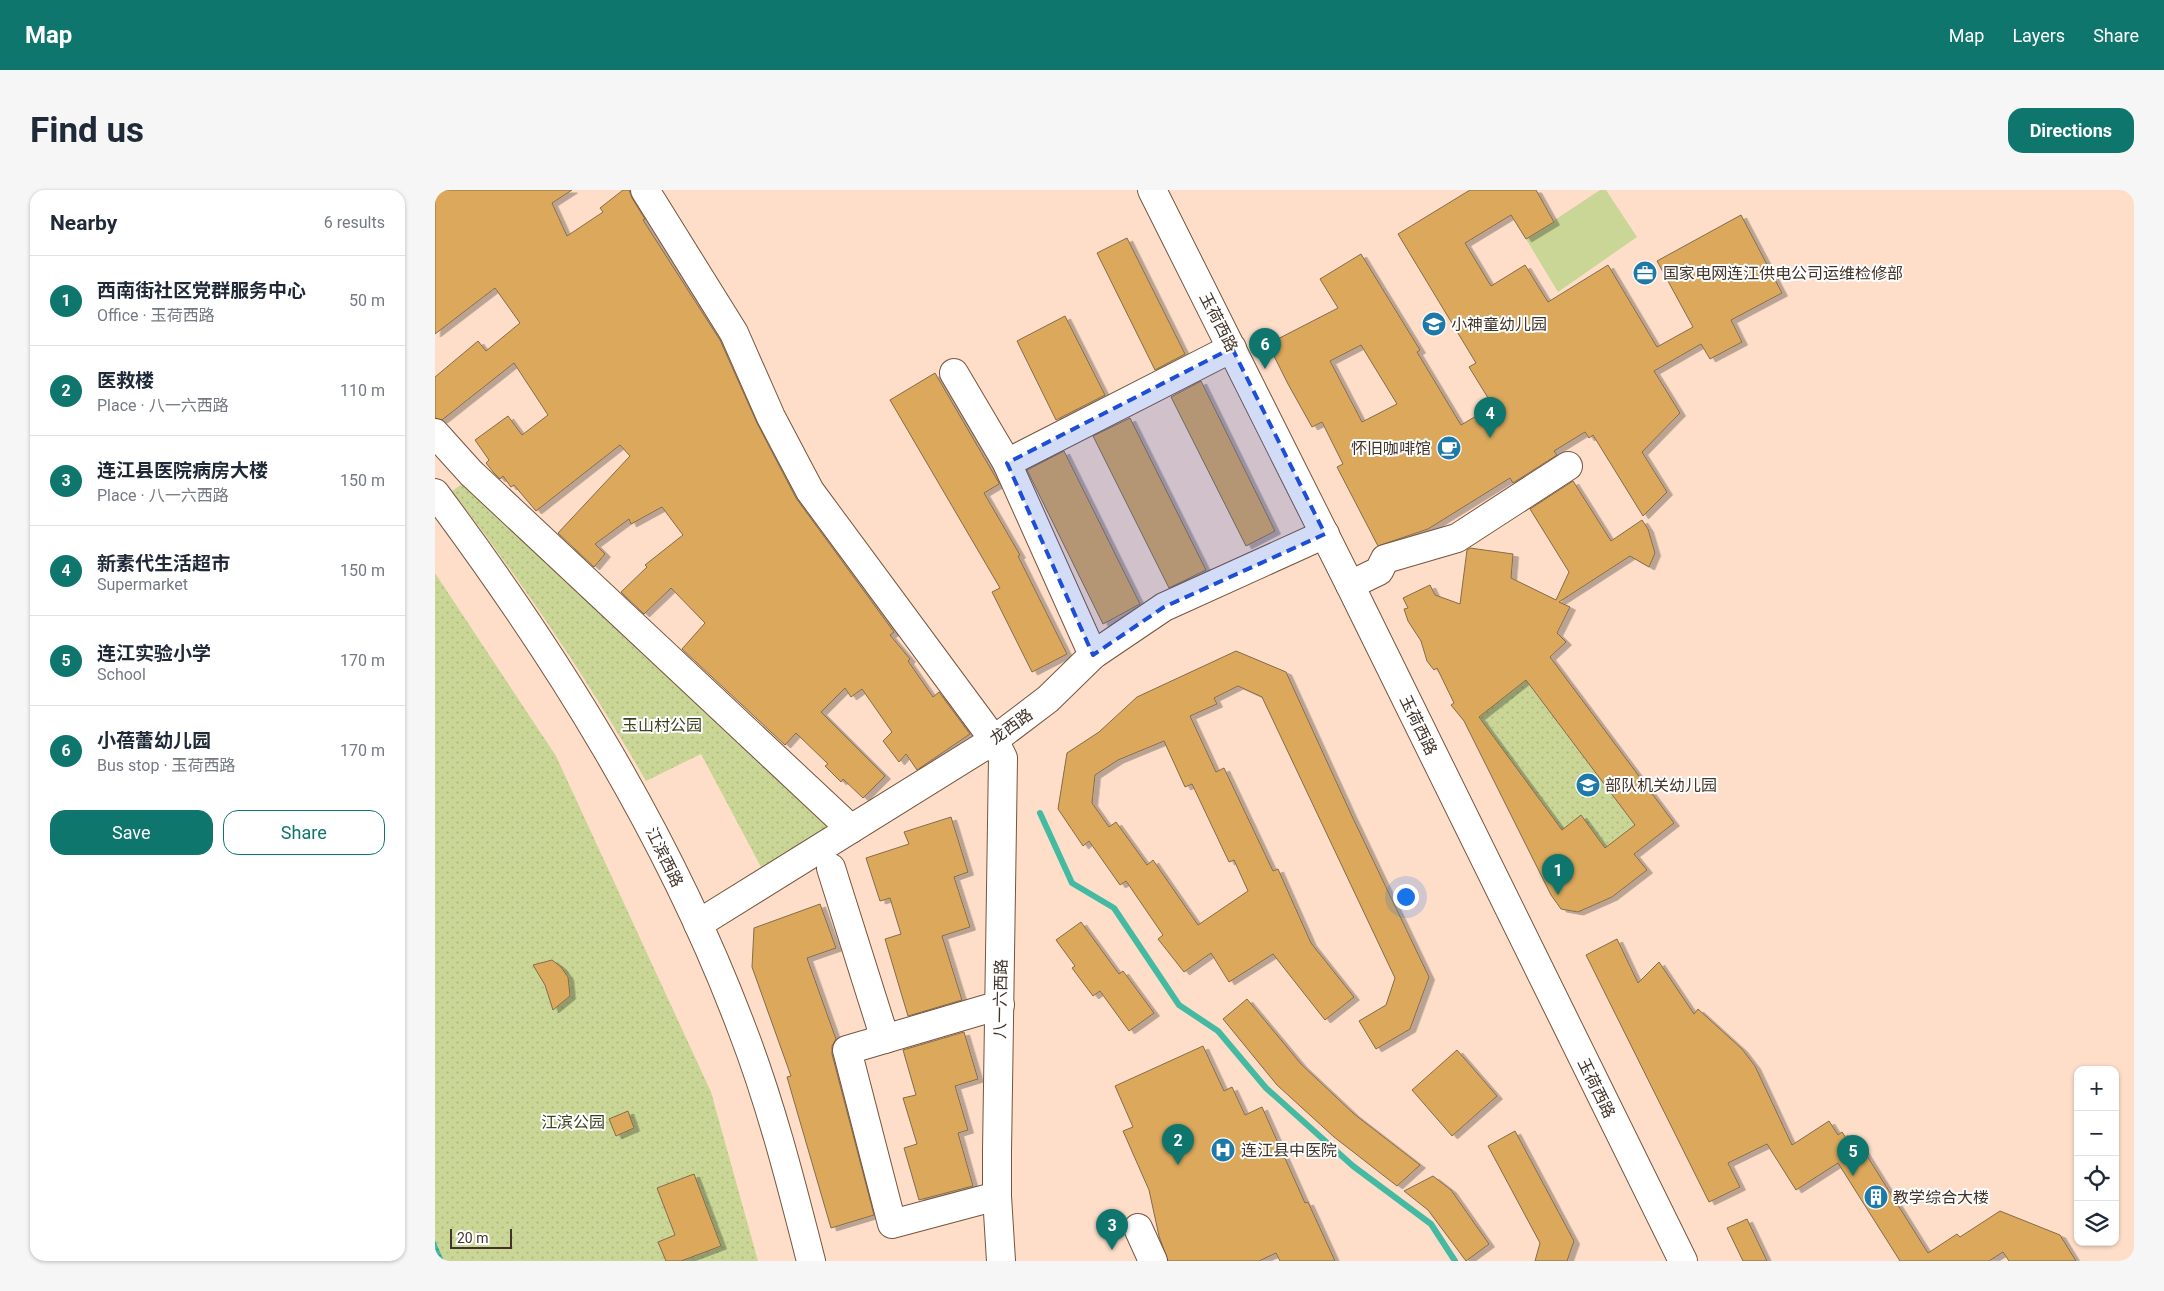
<!DOCTYPE html>
<meta charset="utf-8">
<style>
:root{--surface:#fff;--page:#f6f6f7;--text:#1f2937;--muted:#747a83;--line:#e0e1e3;--accent:#0f766e}
body{margin:0;font-family:Roboto,"Noto Sans SC",sans-serif;background:var(--page);color:var(--text)}
.controls{position:absolute;right:15px;bottom:15px;display:grid;overflow:hidden;border-radius:10px;box-shadow:0 1px 4px #0004}
.controls button{width:45px;height:45px;display:grid;place-items:center;padding:0;border:0;border-bottom:1px solid var(--line);background:var(--surface);color:var(--text);font:25px sans-serif}
.scale{position:absolute;left:15px;bottom:12px;width:62px;box-sizing:border-box;padding-left:5px;border:2px solid #423328;border-top:0;font-size:14px;line-height:18px;white-space:nowrap;color:#423328;-webkit-text-stroke:4px #fff;paint-order:stroke}
.you{position:absolute;left:970px;top:706px;width:18px;height:18px;margin:-12px;border:4px solid #fff;border-radius:50%;background:#1a73e8;box-shadow:0 0 0 8px #1a73e833}
.badge{display:grid;place-items:center;width:32px;height:32px;border-radius:50%;background:var(--accent);color:#fff;font-size:16px;font-weight:700}
.pin{position:absolute;translate:-50% -41px;filter:drop-shadow(0 1px 2px #0008)}
.pin::after{content:'';position:absolute;top:26px;width:18px;height:15px;background:inherit;clip-path:polygon(0 0,100% 0,50% 100%)}
.list{margin:0;padding:0;list-style:none}
h2{display:flex;justify-content:space-between;align-items:center;height:65px;margin:0;padding:0 20px;font-size:21px}
h2 small{font-size:16px;font-weight:400;color:var(--muted)}
.list li{display:grid;grid-template-columns:32px 1fr auto;gap:15px;align-items:center;box-sizing:border-box;height:90px;padding:0 20px;border-top:1px solid var(--line)}
.list b{display:block;font-size:19px;white-space:nowrap}
.list p{margin:0;font-size:16px;white-space:nowrap;color:var(--muted)}
.list em{font-size:16px;font-style:normal;color:var(--muted)}
.actions{display:flex;gap:10px;padding:15px 20px}
.actions a{flex:1;padding:11px 0;border:1px solid var(--accent);border-radius:15px;text-align:center;font-size:18px;color:var(--accent)}
.actions .main{background:var(--accent);color:#fff}
.icon{flex:none;width:28px;height:28px;fill:none;stroke:currentColor;stroke-width:2;stroke-linecap:round;stroke-linejoin:round}
.map{position:relative;flex:none;width:1699px;height:1071px;overflow:hidden;border-radius:15px}
header{display:flex;align-items:center;gap:30px;box-sizing:border-box;height:70px;padding:0 25px;background:var(--accent);color:#fff}
header strong{font-size:24px}
nav{display:flex;gap:28px;margin-inline-start:auto;font-size:18px}
.intro{display:flex;align-items:center;justify-content:space-between;box-sizing:border-box;height:120px;padding:0 30px}
h1{margin:0;font-size:35px}
.button{padding:12px 22px;border-radius:15px;background:var(--accent);color:#fff;font-size:18px;font-weight:700}
main{display:flex;gap:30px;padding:0 30px}
aside{flex:1;background:var(--surface);border-radius:15px;box-shadow:0 1px 4px #0004}
.map>svg:first-child{display:block}
.park{fill:url(#park-dots)}
.pitch{fill:#cad696}
.water{fill:url(#water-rules)}
.lines{fill:none;stroke-linecap:round;stroke-linejoin:round}
.stream{stroke:#43baa1;stroke-width:6}
.building{fill:#dba85b;stroke:#836c4b;fill-rule:evenodd;filter:url(#shadow)}
.minor-casing{stroke:#76553e;stroke-width:30}
.major-casing{stroke:#76553e;stroke-width:30}
.minor{stroke:#fff;stroke-width:28}
.major{stroke:#fff;stroke-width:28}
.marked{fill:#1d4ed8;fill-opacity:0.2;stroke:#1d4ed8;stroke-width:4;stroke-dasharray:10 6;stroke-linejoin:round}
.labels{text-anchor:middle;stroke-width:4;stroke-linejoin:round;paint-order:stroke}
.poi-label{font-size:16px;fill:#423328;stroke:#fff;text-anchor:start}
.street-label{font-size:16px;fill:#423328;stroke:#fff}
.park-label{font-size:16px;fill:#3b411c;stroke:#fff}
</style>
<header>
<strong>Map</strong>
<nav><a>Map</a><a>Layers</a><a>Share</a></nav>
</header>
<div class="intro"><h1>Find us</h1><a class="button">Directions</a></div>
<main>
<aside>
<h2>Nearby<small>6 results</small></h2>
<ul class="list">
<li><span class="badge">1</span><div><b>西南街社区党群服务中心</b><p>Office · 玉荷西路</p></div><em>50 m</em></li>
<li><span class="badge">2</span><div><b>医救楼</b><p>Place · 八一六西路</p></div><em>110 m</em></li>
<li><span class="badge">3</span><div><b>连江县医院病房大楼</b><p>Place · 八一六西路</p></div><em>150 m</em></li>
<li><span class="badge">4</span><div><b>新素代生活超市</b><p>Supermarket</p></div><em>150 m</em></li>
<li><span class="badge">5</span><div><b>连江实验小学</b><p>School</p></div><em>170 m</em></li>
<li><span class="badge">6</span><div><b>小蓓蕾幼儿园</b><p>Bus stop · 玉荷西路</p></div><em>170 m</em></li>
</ul>
<div class="actions"><a class="main">Save</a><a>Share</a></div>
</aside>
<div class="map">
<svg width="1699" height="1071" viewBox="0 0 1699 1071">
<defs>
<pattern id="park-dots" width="8" height="8" patternUnits="userSpaceOnUse" patternTransform="scale(1.25)"><rect width="8" height="8" fill="#cad696"/><path d="M2 2h.1M6 6h.1" fill="none" stroke="#afb881" stroke-width="1.8" stroke-linecap="round"/></pattern>
<pattern id="water-rules" width="6" height="5" patternUnits="userSpaceOnUse" patternTransform="scale(1.25)"><rect width="6" height="5" fill="#43baa1"/><path d="M0 2.5h6" fill="none" stroke="#3a9883"/></pattern>
<filter id="shadow"><feDropShadow dx="5.5" dy="3" stdDeviation="0" flood-color="#0004"/></filter>
</defs>
<rect width="100%" height="100%" fill="#fedec9"/>
<!-- park -->
<g class="park">
<path d="M31,291L395,637L326,677L266,564L211,591C153,490 88,393 17,301Z"/>
<path d="M0,383L121,566L276,902L323,1071H9L0,1050Z"/>
<path d="M1091,490L1200,635L1184,676L1146,626L1127,640L1044,527Z"/>
</g>
<!-- pitch -->
<path class="pitch" d="M1165,0H1171L1202,47L1123,102L1091,49Z"/>
<!-- water -->
<path class="water" d="M0,1050L9,1071H0Z"/>
<g class="lines">
<!-- stream -->
<path class="stream" d="M605,623L637,693L679,718L744,815L783,841L831,898L918,976L996,1034L1020,1071"/>
</g>
<!-- building -->
<g class="building">
<path d="M0,0H137L117,13L132,46L168,22L165,18L188,0H194L197,8L210,29L208,30L285,150L322,233L361,308L459,442L455,445L475,469L473,471L498,507L504,502L535,544L482,580L471,564L464,572L448,551L457,542L427,499L416,507L410,498L386,522L450,586L428,608L408,589L406,592L390,576L393,574L361,543L350,555L247,459L270,433L236,398L209,424L186,402L212,377L210,375L248,345L227,317L196,334L194,329L160,354L170,364L159,377L123,343L195,266L185,255L101,321L79,295L76,297L68,286L65,289L59,283L51,273L54,270L40,250L73,226L87,245L113,225L79,173L7,230L0,228V187L43,151L51,161L85,133L60,98L0,144Z"/>
<path d="M1035,0H1101L1119,32L1091,49L1076,25L1030,53L1056,96L1090,75L1113,112L1173,75L1222,157L1258,137L1222,71L1306,25L1347,103L1296,130L1307,152L1275,169L1266,154L1219,181L1245,223L1207,262L1232,302L1208,326L1158,245L1154,248L1150,242L1119,261L1122,265L1078,293L1075,288L993,339L943,356L902,277L908,274L887,232L877,237L853,194L833,154L903,118L885,89L926,64L985,160L982,162L1026,235L1058,216L1034,177L1041,173L963,44ZM926,155L962,214L927,232L895,171Z"/>
<path d="M692,48L750,164L720,180L662,63Z"/>
<path d="M630,126L670,205L621,230L582,151Z"/>
<path d="M500,183L564,293V294L549,303L585,365L583,366L632,464L597,482L557,402L565,398L455,210Z"/>
<path d="M766,191L840,341L811,356L736,207Z"/>
<path d="M695,228L771,380L734,398L658,246Z"/>
<path d="M629,261L705,414L668,434L592,280Z"/>
<path d="M1138,291L1176,351L1207,330L1213,339L1220,363L1214,377L1195,366L1124,412L1135,417L1122,443L1131,452L1115,467L1239,633L1199,664L1212,680L1177,707L1143,722L1126,719L1116,705L1029,531L1016,515L1019,513L1002,478L999,480L992,471L986,451L973,431L969,419L973,418L968,408L995,395L1000,405L1025,414L1032,360L1035,358L1078,364L1076,388L1121,410L1134,382L1095,319ZM1091,490L1200,635L1170,658L1146,625L1127,640L1044,527Z"/>
<path d="M801,461L851,482L916,624L994,787L975,839L941,859L924,831L951,815L960,788L827,507L803,496L779,508L782,514L755,526L781,582L789,578L838,681L843,679L876,753L919,807L890,830L838,764L794,792L776,763L749,782L723,749L728,745L691,691L685,695L654,651L648,656L623,619L632,563L664,542L702,507ZM729,551L750,597L757,594L794,672L799,670L813,701L763,735L718,670L712,675L681,632L674,637L657,613L660,585L683,570Z"/>
<path d="M516,627L533,682L519,687L535,737L507,746L527,810L473,826L450,749L466,744L455,708L445,711L431,668L474,654L469,642Z"/>
<path d="M385,714L401,758L372,768L401,849L397,856V864L439,1025L396,1038L352,887L356,886L317,777L319,738Z"/>
<path d="M646,732L684,784L688,781L719,823L694,841L665,801L658,806L637,778L640,776L621,750Z"/>
<path d="M1182,749L1203,793L1224,772L1259,824L1263,819L1307,859L1320,876L1357,955L1394,931L1403,945L1407,942L1415,954L1422,950L1493,1063L1522,1044L1525,1047L1565,1021L1625,1045L1641,1071H1574L1568,1062L1554,1071H1465L1403,973L1361,1000L1332,954L1293,973L1305,997L1274,1012L1151,765Z"/>
<path d="M117,770L126,777L133,787L135,806L118,820L110,795L98,775Z"/>
<path d="M812,809L866,874L919,924L985,975L962,996L899,947L842,895L788,829Z"/>
<path d="M529,842L543,889L520,896L533,940L523,943L538,996L484,1010L469,958L482,954L468,908L481,905L468,860Z"/>
<path d="M768,856L789,901L797,897L810,925L827,917L870,1013L873,1012L900,1071H845L841,1063L824,1071H733L724,1046L714,1000L688,941L698,937L680,896Z"/>
<path d="M1022,860L1062,906L1017,946L977,900Z"/>
<path d="M193,921L199,938L181,946L174,929Z"/>
<path d="M1080,941L1139,1051L1132,1071H1100L1105,1053L1053,956Z"/>
<path d="M259,984L286,1056L246,1071H231L223,1052L240,1045L222,998Z"/>
<path d="M998,986L1016,1000L1054,1054L1031,1071L993,1020L969,1001Z"/>
<path d="M1312,1029L1332,1071H1308L1292,1038Z"/>
</g>
<g class="lines">
<defs>
<g id="minor">
<path d="M210,0L299,143L336,227L375,301L559,550L568,568L562,962V1006L566,1071"/>
<path d="M519,183L572,273L658,465"/>
<path d="M0,243L36,283L416,639"/>
<path d="M572,273L797,158"/>
<path d="M915,395L944,381L950,369L1022,348L1133,276"/>
<path d="M396,678L450,849"/>
<path d="M263,734L559,550L613,509L658,465L729,417L890,344"/>
<path d="M562,1006L457,1034L412,860L565,815"/>
<path d="M703,1038L718,1071"/>
</g>
<g id="major">
<path d="M717,0L915,395L1248,1071"/>
<path d="M0,303C123,468 234,645 307,839C336,914 356,993 376,1071"/>
</g>
</defs>
<!-- minor casing -->
<use href="#minor" class="minor-casing"/>
<!-- major casing -->
<use href="#major" class="major-casing"/>
<!-- minor -->
<use href="#minor" class="minor"/>
<!-- major -->
<use href="#major" class="major"/>
</g>
<!-- marked area -->
<path class="marked" d="M797,158L890,344L729,417L658,465L572,273Z"/>
<!-- icons -->
<defs>
<symbol id="office-disc" viewBox="-11 -11 22 22"><circle r="9.5" fill="#1d79a7" stroke="#fff"/><path d="M-6-3h4V-5.5h4V-3h4V5H-6ZM-1-4.5V-3h2v-1.5ZM-6 0V1H6V0Z" fill="#fff"/></symbol>
<symbol id="school-disc" viewBox="-11 -11 22 22"><circle r="9.5" fill="#1d79a7" stroke="#fff"/><path d="M0-5L7-2L0 1L-7-2ZM-4 1L0 2.5L4 1V4Q0 6-4 4Z" fill="#fff"/></symbol>
<symbol id="cafe-disc" viewBox="-11 -11 22 22"><circle r="9.5" fill="#1d79a7" stroke="#fff"/><path d="M-5.5-4.5H6V0H3Q3 3.5 0 3.5H-2.5Q-5.5 3.5-5.5 0ZM3-3.2v2h1.7v-2ZM-6 4.5H4V6H-6Z" fill="#fff"/></symbol>
<symbol id="hospital-disc" viewBox="-11 -11 22 22"><circle r="9.5" fill="#1d79a7" stroke="#fff"/><path d="M-5-5h3v3.5h4V-5h3V5h-3V1.5h-4V5h-3Z" fill="#fff"/></symbol>
<symbol id="building-disc" viewBox="-11 -11 22 22"><circle r="9.5" fill="#1d79a7" stroke="#fff"/><path d="M-4-6H4V6H1V3H-1V6H-4ZM-2.5-4.3h1.7v1.8h-1.7ZM.8-4.3h1.7v1.8H.8ZM-2.5-1h1.7V.8h-1.7ZM.8-1h1.7V.8H.8Z" fill="#fff"/></symbol>
</defs>
<g fill-rule="evenodd">
<use href="#office-disc" x="1196" y="69" width="28" height="28"/>
<use href="#school-disc" x="985" y="120" width="28" height="28"/>
<use href="#cafe-disc" x="1000" y="244" width="28" height="28"/>
<use href="#school-disc" x="1139" y="581" width="28" height="28"/>
<use href="#hospital-disc" x="774" y="946" width="28" height="28"/>
<use href="#building-disc" x="1427" y="993" width="28" height="28"/>
</g>
<g class="labels">
<!-- poi labels -->
<g class="poi-label">
<text x="1228" y="89">国家电网连江供电公司运维检修部</text>
<text x="1016" y="140">小神童幼儿园</text>
<text x="996" y="264" text-anchor="end">怀旧咖啡馆</text>
<text x="1170" y="601">部队机关幼儿园</text>
<text x="806" y="966">连江县中医院</text>
<text x="1458" y="1013">教学综合大楼</text>
</g>
<!-- street labels -->
<g class="street-label">
<text transform="translate(784 132) rotate(63)" y="6">玉荷西路</text>
<text transform="translate(984 535) rotate(64)" y="6">玉荷西路</text>
<text transform="translate(576 536) rotate(-36)" y="6">龙西路</text>
<text transform="translate(230 667) rotate(64)" y="6">江滨西路</text>
<text transform="translate(565 809) rotate(-89)" y="6">八一六西路</text>
<text transform="translate(1162 898) rotate(64)" y="6">玉荷西路</text>
</g>
<!-- park labels -->
<g class="park-label">
<text x="227" y="541">玉山村公园</text>
<text x="138" y="938">江滨公园</text>
</g>
</g>
</svg>
<div class="controls">
<button>+</button>
<button>−</button>
<button><svg class="icon" aria-label="locate" viewBox="0 0 24 24"><circle cx="12" cy="12" r="6"/><path d="M12 2v4M12 18v4M2 12h4M18 12h4"/></svg></button>
<button><svg class="icon" aria-label="layers" viewBox="0 0 24 24"><path d="M12 4l9 5-9 5-9-5zM3 14l9 5 9-5"/></svg></button>
</div>
<div class="scale">20 m</div>
<div class="you"></div>
<div class="pin badge" style="left:1123px;top:705px">1</div>
<div class="pin badge" style="left:743px;top:975px">2</div>
<div class="pin badge" style="left:677px;top:1060px">3</div>
<div class="pin badge" style="left:1055px;top:248px">4</div>
<div class="pin badge" style="left:1418px;top:986px">5</div>
<div class="pin badge" style="left:830px;top:179px">6</div>
</div>
</main>
